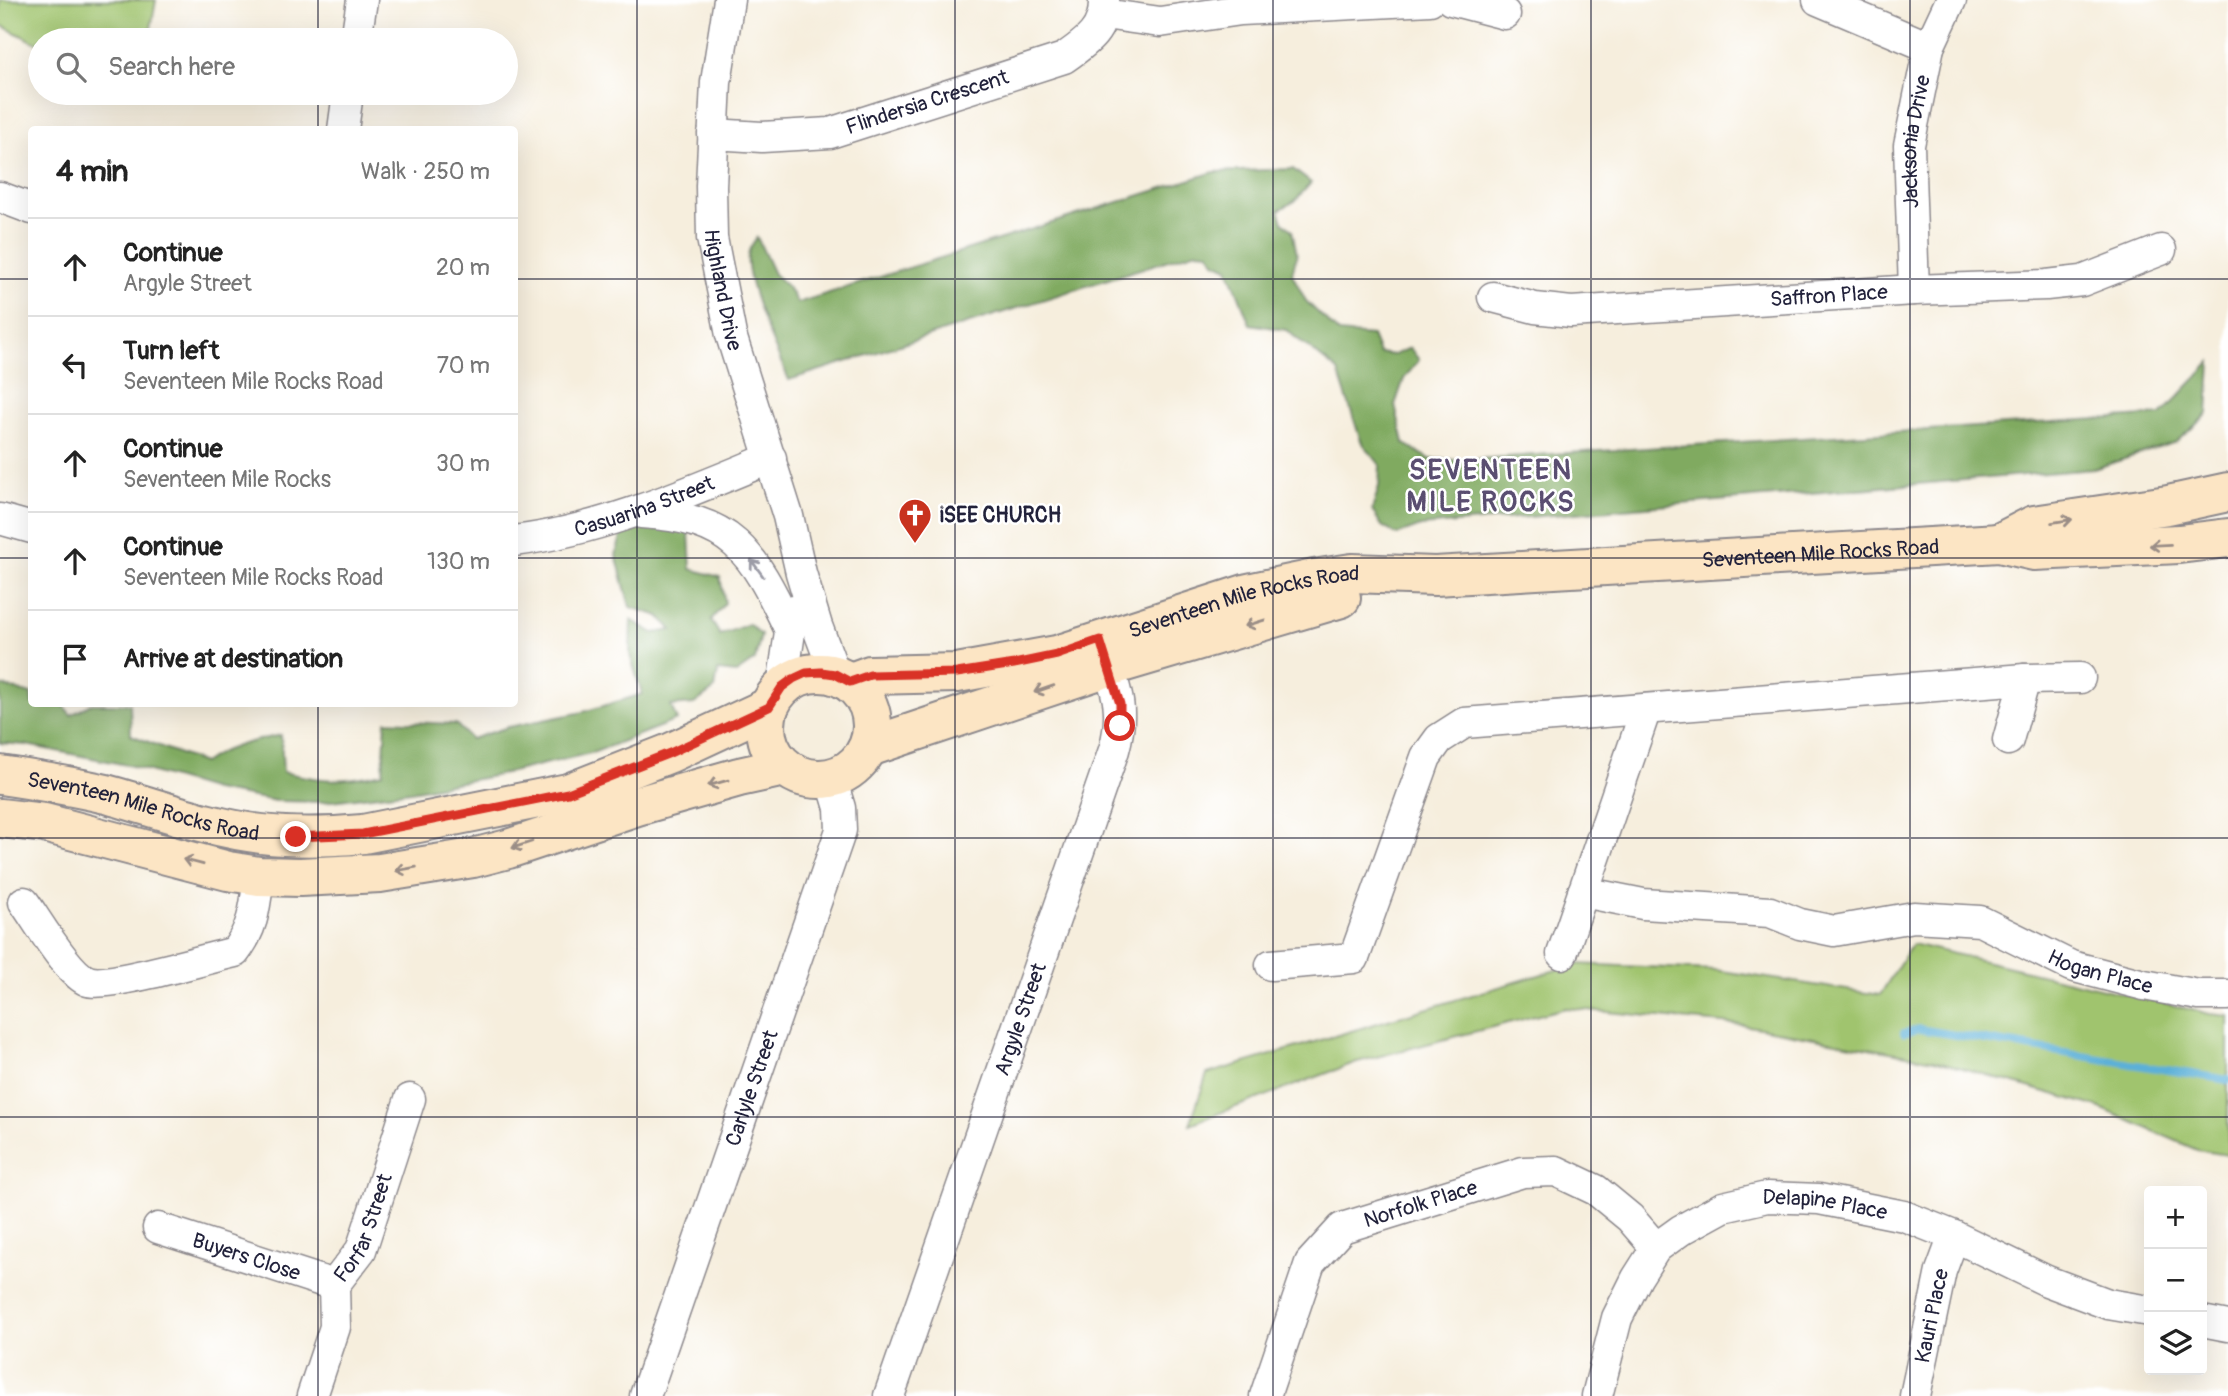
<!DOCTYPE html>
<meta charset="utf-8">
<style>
:root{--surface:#fff;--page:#f2f2f2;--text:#222;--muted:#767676;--line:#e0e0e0}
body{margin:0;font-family:Pangolin,sans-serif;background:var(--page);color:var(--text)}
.controls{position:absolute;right:21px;bottom:21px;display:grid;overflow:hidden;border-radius:7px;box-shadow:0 7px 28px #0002}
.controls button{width:63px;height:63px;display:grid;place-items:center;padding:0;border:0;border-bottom:2px solid var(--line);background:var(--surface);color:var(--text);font:35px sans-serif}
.stop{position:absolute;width:21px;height:21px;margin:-16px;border:5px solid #d93025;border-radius:50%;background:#fff}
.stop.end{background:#d93025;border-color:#fff;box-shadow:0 2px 7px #0008}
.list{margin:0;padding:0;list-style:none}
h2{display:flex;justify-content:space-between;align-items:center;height:91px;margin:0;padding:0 28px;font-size:30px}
h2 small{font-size:23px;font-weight:400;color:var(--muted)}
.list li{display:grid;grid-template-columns:46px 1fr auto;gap:21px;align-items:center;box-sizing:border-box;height:98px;padding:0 28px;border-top:2px solid var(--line)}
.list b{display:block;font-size:26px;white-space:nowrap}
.list p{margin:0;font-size:23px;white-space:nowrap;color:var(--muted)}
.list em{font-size:23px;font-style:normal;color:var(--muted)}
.icon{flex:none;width:38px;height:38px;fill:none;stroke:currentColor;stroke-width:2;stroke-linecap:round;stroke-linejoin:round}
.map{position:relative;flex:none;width:2228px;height:1396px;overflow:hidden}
.search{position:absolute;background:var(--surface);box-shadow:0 7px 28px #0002;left:28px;top:28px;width:490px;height:77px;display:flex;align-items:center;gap:18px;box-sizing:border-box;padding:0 24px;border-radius:38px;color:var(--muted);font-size:26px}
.panel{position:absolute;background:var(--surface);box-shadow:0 7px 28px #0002;left:28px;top:126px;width:490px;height:581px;border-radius:7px}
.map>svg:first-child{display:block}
.green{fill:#a0c46e;stroke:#617354;stroke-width:2}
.forest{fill:#80aa61;stroke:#51664e;stroke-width:2}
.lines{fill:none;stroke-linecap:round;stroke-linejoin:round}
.stream{stroke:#5cb0d8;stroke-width:8}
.minor-casing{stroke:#8c888c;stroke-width:33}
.secondary-casing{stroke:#8c888c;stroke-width:42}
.minor{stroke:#fff;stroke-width:30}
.secondary{stroke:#fce5c4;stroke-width:38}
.oneway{stroke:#9a8d86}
.oneway2{stroke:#9c9ca7}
.route{stroke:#d93025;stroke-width:9}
.grid{fill:none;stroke:#22223b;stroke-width:2;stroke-opacity:0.55}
.labels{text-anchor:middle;stroke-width:5;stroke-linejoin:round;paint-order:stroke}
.street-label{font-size:21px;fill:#22223b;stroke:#fff}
.poi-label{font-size:21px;font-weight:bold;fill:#22223b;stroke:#fff;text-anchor:start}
.district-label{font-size:28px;font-weight:bold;letter-spacing:2px;fill:#5a4e71;stroke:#fff}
</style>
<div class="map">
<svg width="2228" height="1396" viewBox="0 0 2228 1396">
<rect width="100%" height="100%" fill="#fff"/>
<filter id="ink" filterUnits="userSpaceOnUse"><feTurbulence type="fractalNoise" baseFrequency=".0143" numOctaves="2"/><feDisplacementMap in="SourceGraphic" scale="14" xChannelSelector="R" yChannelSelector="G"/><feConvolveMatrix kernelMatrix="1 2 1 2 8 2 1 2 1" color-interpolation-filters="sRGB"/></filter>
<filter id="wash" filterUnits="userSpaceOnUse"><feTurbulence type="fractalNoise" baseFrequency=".00686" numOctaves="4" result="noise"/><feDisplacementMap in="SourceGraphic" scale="28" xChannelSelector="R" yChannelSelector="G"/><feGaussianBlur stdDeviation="1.57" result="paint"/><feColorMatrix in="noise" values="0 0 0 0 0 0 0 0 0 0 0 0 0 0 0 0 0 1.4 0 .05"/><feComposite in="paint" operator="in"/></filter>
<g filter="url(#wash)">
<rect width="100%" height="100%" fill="#f6eedd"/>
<!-- green -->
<g class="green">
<path d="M0,0H156L149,40H40V45L0,25Z"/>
<path d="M1912,944L2210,1014L2228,1016V1155L2197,1150L2098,1107L1934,1060L1743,1025L1566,1008L1357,1062L1190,1124L1207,1074L1576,964L1715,970L1880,995Z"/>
</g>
<!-- forest -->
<g class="forest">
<path d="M1293,169L1311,183L1295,201L1279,210L1283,222L1292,230L1297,254L1292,274L1306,301L1339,333L1372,336L1379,353L1394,355L1410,348L1419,360L1404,379L1395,405L1404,443L1429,459L1460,460L2161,415L2211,362L2208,414L2176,442L2094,469L1421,526L1397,535L1382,526L1372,510L1379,486L1380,465L1361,441L1338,371L1286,330L1250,324L1228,268L1215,262L1209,252L1197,251L789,380C778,355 740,275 749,251C750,246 755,241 757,237L774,274L788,287L797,303L1214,172Z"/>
<path d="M648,527L689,532L691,569L720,577L725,603L711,620L720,635L749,624L761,635L755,660L736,673L718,671L715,689L694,704L671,706L677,720L595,752L499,775L411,791L323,802L276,801L214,790L132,766L26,745L0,743V685L31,694L32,704H62L71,715L91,704H130L131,735L203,763C226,746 254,741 281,735L283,772C325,782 341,782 383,773L386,721L456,724L471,739L508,727L583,712L642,694L630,655L631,620L654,633L672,630L659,616L630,607L616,555L623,528Z"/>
</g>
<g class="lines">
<!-- stream -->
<path class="stream" d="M1904,1033L1919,1029L2228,1080"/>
</g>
</g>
<g filter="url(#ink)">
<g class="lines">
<defs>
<g id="minor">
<path id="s1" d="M729,0L716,82L711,186L712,238L731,335L788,516L801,573L817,626L835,674"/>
<path d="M1451,0L1505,14"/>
<path d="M1818,0L1929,47"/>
<path d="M1104,14L1160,22L1241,10L1430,0"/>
<path d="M356,40L362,0"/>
<path d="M343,130L348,93"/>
<path id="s2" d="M713,134L762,137L830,133L1064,58C1087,42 1105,30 1104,0"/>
<path d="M0,197L32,209"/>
<path id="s3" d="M1914,290L1909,145L1929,47L1951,0"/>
<path id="s4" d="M1493,297L1535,308L1571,312L1914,290L2046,285L2082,281L2161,250"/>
<path d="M641,513C733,518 752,551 789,628"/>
<path d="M0,519L32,528"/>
<path id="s5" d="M514,541C604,530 688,492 771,458"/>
<path d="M782,687L793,611"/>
<path d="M2008,740L2025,679"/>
<path id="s6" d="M1583,892L1643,904L1770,912L1800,924L1834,931L1914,917L1980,921L2071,966L2144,985L2199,995H2228"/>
<path d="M24,902C37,920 68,974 88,981C106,988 210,958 235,952C254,927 255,907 259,876"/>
<path d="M1562,954L1646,709"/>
<path d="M1271,965L1354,958L1426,757L1439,739L1464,723L2025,679L2080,678"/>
<path id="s7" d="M158,1228L334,1285"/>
<path d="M2202,1321L2228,1326"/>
<path id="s8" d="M312,1396L335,1327L334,1285L361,1250L410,1099"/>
<path id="s9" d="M645,1396L841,830L840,808L831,778"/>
<path id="s10" d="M889,1396L1114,750C1126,707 1115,688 1102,647"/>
<path id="s11" d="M1265,1396L1310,1263L1342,1228L1523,1172L1556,1171L1596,1190L1630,1218L1656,1248"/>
<path id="s12" d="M1597,1396L1617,1318L1637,1278L1656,1248L1681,1230L1723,1207L1767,1197L1819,1199L1904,1216L1954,1236L2047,1281L2108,1304L2149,1311"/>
<path id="s13" d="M1915,1396L1941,1271L1954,1236"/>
</g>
<g id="secondary">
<path d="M1999,543L2034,525L2168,505L2228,492"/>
<circle cx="819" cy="726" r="53"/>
<path id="s14" d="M851,682L870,675L957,673L1057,655L1248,593L1314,579L1352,573L1435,576L1999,543L2034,551L2179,544L2228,538"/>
<path d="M869,747L1108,667L1341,598"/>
<path id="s15" d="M0,775C35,780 71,786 106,794C158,808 208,828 262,834C295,838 330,837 363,834L568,793L670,753L769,707"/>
<path d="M0,818L44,823L228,871L259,876L300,877L380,873L473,858L508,849L637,806L739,777L784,767"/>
</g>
</defs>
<!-- minor casing -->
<use href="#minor" class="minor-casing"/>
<!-- secondary casing -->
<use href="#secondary" class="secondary-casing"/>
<!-- minor -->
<use href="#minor" class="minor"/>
<!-- secondary -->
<use href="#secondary" class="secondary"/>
</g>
<!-- one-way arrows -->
<defs><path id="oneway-shaft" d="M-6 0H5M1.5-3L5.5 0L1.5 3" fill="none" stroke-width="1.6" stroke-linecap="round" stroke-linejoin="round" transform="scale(1.75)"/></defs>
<g class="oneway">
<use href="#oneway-shaft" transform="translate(2062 521) rotate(-9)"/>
<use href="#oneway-shaft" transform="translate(2160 545) rotate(177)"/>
<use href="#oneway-shaft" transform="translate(1255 623) rotate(163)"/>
<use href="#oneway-shaft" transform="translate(1044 689) rotate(161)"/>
<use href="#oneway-shaft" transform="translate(718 783) rotate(164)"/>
<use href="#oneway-shaft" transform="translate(522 845) rotate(162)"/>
<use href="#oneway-shaft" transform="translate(193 862) rotate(-165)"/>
<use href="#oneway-shaft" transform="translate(406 869) rotate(170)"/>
</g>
<use class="oneway2" href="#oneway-shaft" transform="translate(757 568) rotate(-126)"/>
</g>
<g class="lines" filter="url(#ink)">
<!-- route -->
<path class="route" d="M296,837L363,834L568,793L670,753L769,707L782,687L793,679L806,673L821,672L835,674L850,682L870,675L957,673L1014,664L1057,655L1100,640L1120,704V726"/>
</g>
<!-- grid -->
<path class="grid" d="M318,0V40M637,0V1396M955,0V1396M1273,0V1396M1591,0V1396M1910,0V1396M318,93V130M0,279H32M514,279H2228M0,558H32M514,558H2228M318,704V1396M0,838H2228M0,1117H2228"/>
<!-- icons -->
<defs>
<symbol id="church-pin" viewBox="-11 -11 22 30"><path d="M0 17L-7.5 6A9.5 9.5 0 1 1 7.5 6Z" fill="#c8321e" stroke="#fff"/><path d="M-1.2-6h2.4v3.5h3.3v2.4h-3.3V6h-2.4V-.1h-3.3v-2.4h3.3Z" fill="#fff"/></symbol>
</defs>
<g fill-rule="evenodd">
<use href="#church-pin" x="896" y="496" width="38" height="52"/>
</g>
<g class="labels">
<!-- street labels -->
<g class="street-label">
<text dy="7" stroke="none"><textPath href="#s2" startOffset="219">Flindersia Crescent</textPath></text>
<text dy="7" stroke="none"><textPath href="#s3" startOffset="149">Jacksonia Drive</textPath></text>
<text dy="7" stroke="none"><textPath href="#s1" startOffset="292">Highland Drive</textPath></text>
<text dy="7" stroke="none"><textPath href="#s4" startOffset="338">Saffron Place</textPath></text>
<text dy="7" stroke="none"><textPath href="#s5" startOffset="135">Casuarina Street</textPath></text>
<text dy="7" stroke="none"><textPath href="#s14" startOffset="985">Seventeen Mile Rocks Road</textPath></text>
<text dy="7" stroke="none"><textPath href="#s14" startOffset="404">Seventeen Mile Rocks Road</textPath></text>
<text dy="7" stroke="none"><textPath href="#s15" startOffset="147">Seventeen Mile Rocks Road</textPath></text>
<text dy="7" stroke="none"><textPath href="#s6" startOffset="534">Hogan Place</textPath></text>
<text dy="7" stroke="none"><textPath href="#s10" startOffset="399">Argyle Street</textPath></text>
<text dy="7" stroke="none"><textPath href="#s9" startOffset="326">Carlyle Street</textPath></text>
<text dy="7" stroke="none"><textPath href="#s11" startOffset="270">Norfolk Place</textPath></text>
<text dy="7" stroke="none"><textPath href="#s12" startOffset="343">Delapine Place</textPath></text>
<text dy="7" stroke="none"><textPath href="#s8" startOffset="180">Forfar Street</textPath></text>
<text dy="7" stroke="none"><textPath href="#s7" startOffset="93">Buyers Close</textPath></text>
<text dy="7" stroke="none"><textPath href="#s13" startOffset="82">Kauri Place</textPath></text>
</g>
<!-- poi labels -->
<g class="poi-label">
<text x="940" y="522">iSEE CHURCH</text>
</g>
<!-- district labels -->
<g class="district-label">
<text x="1491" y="479">SEVENTEEN<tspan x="1491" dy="32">MILE ROCKS</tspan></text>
</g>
</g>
</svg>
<div class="controls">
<button>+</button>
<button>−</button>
<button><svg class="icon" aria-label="layers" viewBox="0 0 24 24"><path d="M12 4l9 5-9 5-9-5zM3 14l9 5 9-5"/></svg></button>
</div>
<div class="stop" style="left:1120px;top:726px"></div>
<div class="stop end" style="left:296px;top:837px"></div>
<div class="search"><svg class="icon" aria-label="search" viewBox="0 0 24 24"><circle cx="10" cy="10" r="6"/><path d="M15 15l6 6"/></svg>Search here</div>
<section class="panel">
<h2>4 min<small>Walk · 250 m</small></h2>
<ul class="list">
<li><svg class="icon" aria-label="ahead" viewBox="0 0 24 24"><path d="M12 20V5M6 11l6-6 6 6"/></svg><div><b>Continue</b><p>Argyle Street</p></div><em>20 m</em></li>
<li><svg class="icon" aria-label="left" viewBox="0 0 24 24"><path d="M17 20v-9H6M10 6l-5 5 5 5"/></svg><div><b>Turn left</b><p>Seventeen Mile Rocks Road</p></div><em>70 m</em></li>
<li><svg class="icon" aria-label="ahead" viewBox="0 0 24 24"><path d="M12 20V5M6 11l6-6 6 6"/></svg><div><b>Continue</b><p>Seventeen Mile Rocks</p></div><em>30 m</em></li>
<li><svg class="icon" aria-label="ahead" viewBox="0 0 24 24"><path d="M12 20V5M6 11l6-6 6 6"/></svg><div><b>Continue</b><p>Seventeen Mile Rocks Road</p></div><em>130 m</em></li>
<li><svg class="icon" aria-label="arrive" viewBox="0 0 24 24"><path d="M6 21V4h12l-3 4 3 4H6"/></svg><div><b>Arrive at destination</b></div></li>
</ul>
</section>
</div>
